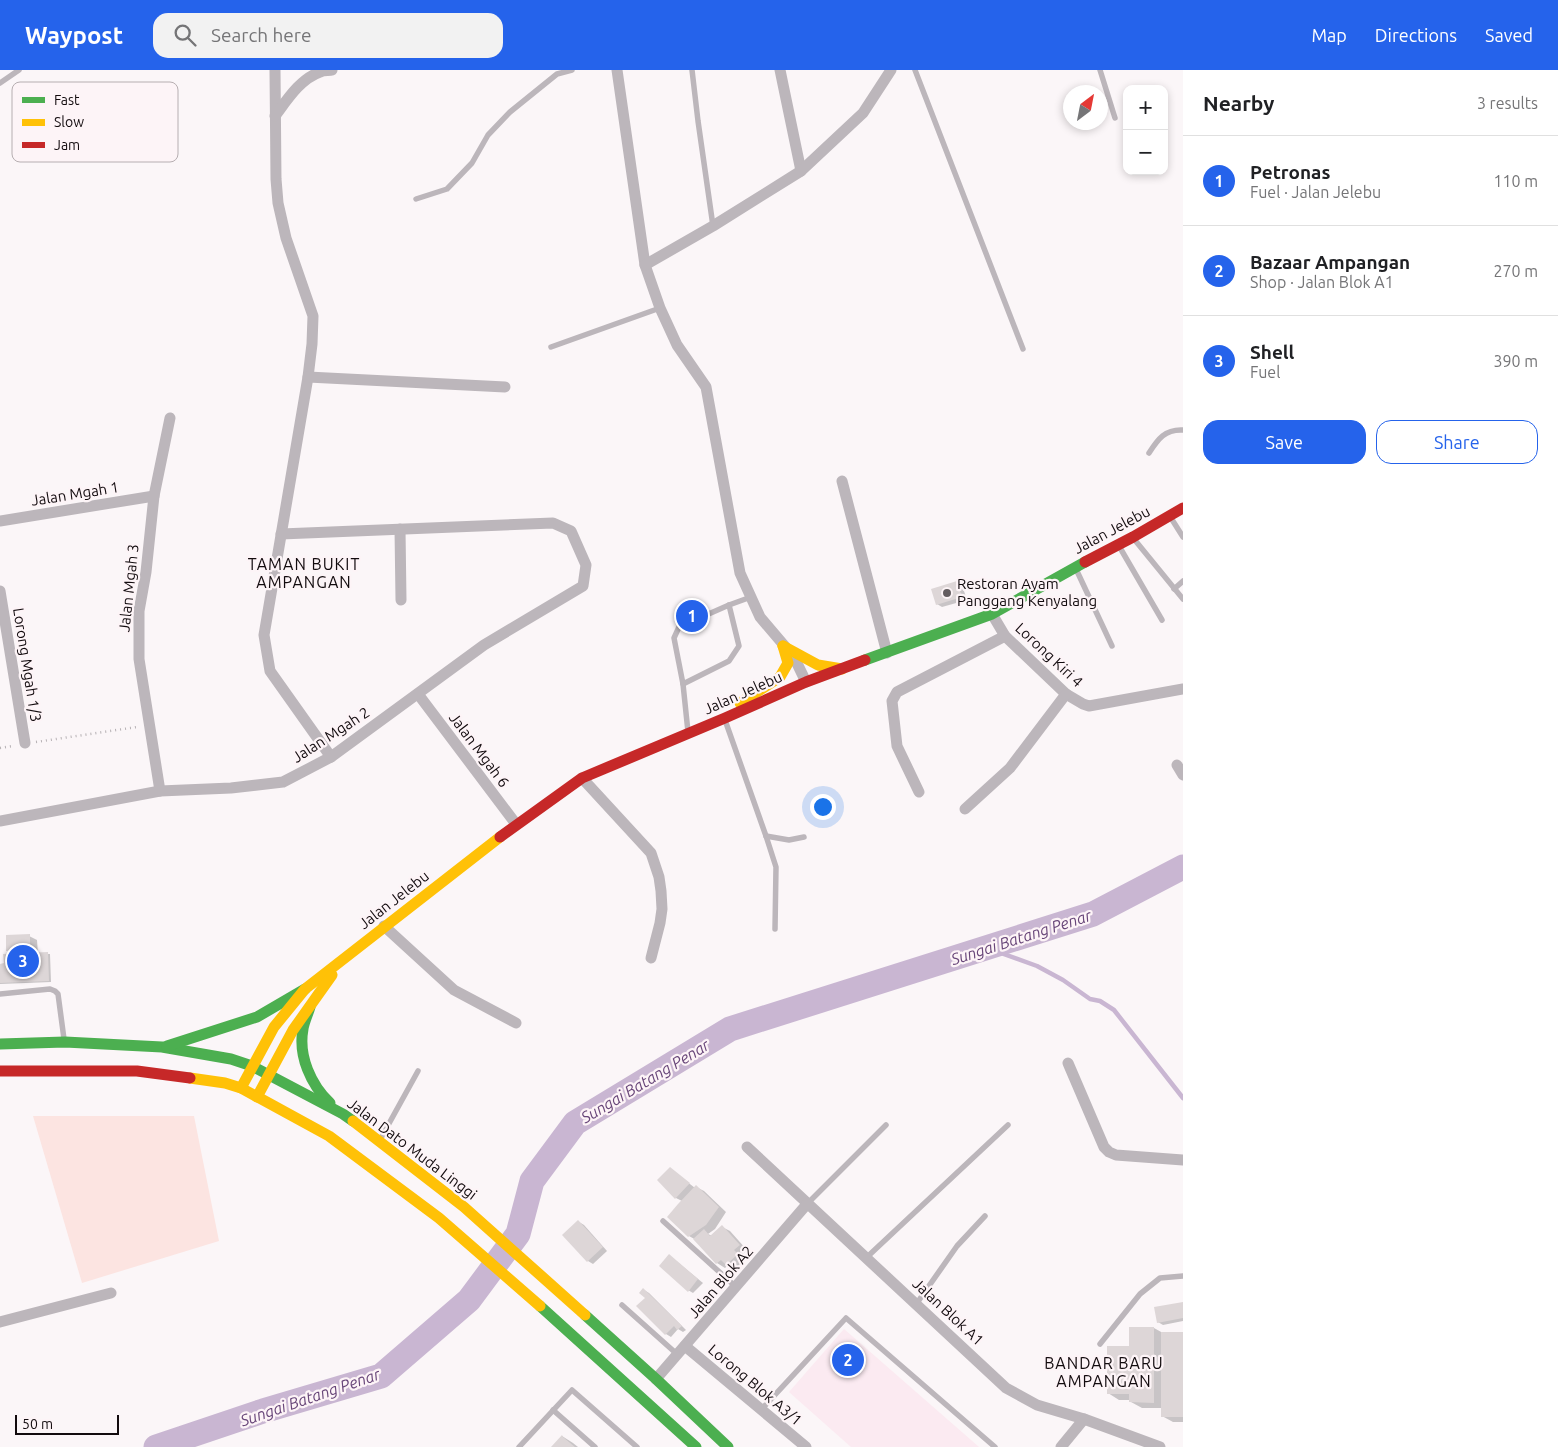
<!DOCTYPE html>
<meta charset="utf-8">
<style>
:root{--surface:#fff;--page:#f2f2f2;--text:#202124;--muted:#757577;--line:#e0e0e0;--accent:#2563eb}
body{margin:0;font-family:Ubuntu,sans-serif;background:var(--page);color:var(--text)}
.controls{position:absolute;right:15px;top:15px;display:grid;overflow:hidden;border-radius:10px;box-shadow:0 2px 8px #0003}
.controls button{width:45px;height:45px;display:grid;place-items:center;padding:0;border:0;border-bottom:1px solid var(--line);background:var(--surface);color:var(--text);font:25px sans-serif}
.compass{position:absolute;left:1063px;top:15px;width:45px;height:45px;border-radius:50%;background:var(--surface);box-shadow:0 2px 8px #0003;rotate:32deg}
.scale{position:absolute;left:15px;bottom:12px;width:104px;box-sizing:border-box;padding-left:5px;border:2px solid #120b0e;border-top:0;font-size:14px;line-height:18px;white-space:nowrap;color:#120b0e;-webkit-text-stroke:4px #fdf4f7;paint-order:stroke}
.you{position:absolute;left:822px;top:736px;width:18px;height:18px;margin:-12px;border:4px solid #fff;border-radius:50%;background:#1a73e8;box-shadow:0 0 0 8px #1a73e833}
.badge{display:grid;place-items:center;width:32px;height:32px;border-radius:50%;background:var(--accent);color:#fff;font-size:16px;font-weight:700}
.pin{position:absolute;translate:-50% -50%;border:2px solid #fff;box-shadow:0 1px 5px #0006}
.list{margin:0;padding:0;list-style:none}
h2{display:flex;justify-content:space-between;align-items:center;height:65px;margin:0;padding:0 20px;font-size:21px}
h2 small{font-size:16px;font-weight:400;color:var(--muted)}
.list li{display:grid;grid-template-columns:32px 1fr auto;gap:15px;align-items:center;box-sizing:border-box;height:90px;padding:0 20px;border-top:1px solid var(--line)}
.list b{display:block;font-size:19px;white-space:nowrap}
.list p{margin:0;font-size:16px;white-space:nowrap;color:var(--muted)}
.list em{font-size:16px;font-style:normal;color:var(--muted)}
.actions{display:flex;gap:10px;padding:15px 20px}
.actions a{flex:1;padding:11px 0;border:1px solid var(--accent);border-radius:15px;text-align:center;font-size:18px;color:var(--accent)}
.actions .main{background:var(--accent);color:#fff}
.icon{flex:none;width:28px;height:28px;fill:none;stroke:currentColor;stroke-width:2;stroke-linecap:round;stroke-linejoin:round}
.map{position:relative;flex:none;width:1183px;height:1377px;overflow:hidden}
header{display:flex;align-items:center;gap:30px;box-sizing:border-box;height:70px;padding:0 25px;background:var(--accent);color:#fff}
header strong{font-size:24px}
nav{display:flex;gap:28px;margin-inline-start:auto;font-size:18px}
.search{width:350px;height:45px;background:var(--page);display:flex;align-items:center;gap:12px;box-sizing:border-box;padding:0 18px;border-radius:15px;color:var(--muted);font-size:19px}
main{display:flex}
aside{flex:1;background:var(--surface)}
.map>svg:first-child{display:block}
.built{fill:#fbeaf1}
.green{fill:#fce4e1}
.shadow{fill:#0003}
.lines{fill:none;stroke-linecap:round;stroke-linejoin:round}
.stream{stroke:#c9b6d2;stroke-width:4.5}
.river{stroke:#c9b6d2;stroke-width:25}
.building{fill:#ddd6d7}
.path{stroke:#b6b1b4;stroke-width:2.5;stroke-dasharray:1 4;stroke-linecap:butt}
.lane{stroke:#bcb6bb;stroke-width:5.5}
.street{stroke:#bcb6bb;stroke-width:11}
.fast{stroke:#4caf50;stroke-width:11}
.slow{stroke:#ffc107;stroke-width:11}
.jam{stroke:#c62828;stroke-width:11}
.poi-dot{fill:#645d60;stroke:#fdf4f7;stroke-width:2}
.labels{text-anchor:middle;stroke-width:4.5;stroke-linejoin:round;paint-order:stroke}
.street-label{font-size:15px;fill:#120b0e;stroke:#fdf4f7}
.poi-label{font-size:15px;fill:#120b0e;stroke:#fdf4f7;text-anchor:start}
.neighbourhood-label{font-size:16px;letter-spacing:1px;fill:#120b0e;stroke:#fdf4f7}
.water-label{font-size:16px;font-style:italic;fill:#684679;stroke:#fdf4f7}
.key{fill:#fdf4f7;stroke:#b6aeb1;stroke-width:1}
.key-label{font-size:14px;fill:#120b0e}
</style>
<header>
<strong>Waypost</strong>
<div class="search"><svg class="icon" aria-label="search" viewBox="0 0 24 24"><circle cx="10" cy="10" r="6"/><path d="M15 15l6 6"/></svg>Search here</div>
<nav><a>Map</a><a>Directions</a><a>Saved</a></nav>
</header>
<main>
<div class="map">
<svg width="1183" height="1377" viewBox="0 0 1183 1377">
<rect width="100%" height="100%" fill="#fbf6f8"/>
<!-- built -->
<path class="built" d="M844,1259L979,1377H851L789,1322Z"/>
<!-- green -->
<path class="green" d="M33,1046H194L219,1171L82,1213Z"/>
<!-- shadow -->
<g class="shadow">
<path d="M957,512L962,515L967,530L942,537L937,534Z"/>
<path d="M29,866L37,870L38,884H50L51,912L0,914V895H5L15,884L7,880Z"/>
<path d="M671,1099L695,1118L696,1117L704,1121L726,1142L715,1159L708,1164L712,1166L722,1157L730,1161L747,1180L742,1185L745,1189L735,1199L728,1195L725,1198L717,1193L696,1170L689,1166L669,1147L682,1131L676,1128L659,1110Z"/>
<path d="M579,1152L584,1155L607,1181L593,1194L588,1191Z"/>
<path d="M670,1186L703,1213L693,1223L688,1220Z"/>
<path d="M644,1220L649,1223L686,1260L683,1262L678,1259L671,1267L666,1264Z"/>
<path d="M1183,1233V1251L1163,1255L1158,1252L1156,1238Z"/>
<path d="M1154,1258L1163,1263L1183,1264V1352H1173L1162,1346V1338H1142L1131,1332V1330H1119L1108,1323L1131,1277Z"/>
<path d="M562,1366L573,1373L578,1377H553Z"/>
</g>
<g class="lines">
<!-- stream -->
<path class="stream" d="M987,878L1037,896L1063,910L1090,929L1100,931L1114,940L1183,1028"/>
<!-- river -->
<path class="river" d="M156,1377L263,1341L381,1306L469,1230L518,1164L532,1111L575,1053L730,959L1093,844L1183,797"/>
</g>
<!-- building -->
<g class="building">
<path d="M957,511L962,527L936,535L931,519Z"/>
<path d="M30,864V880L6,881V865Z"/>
<path d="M48,882L49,911L0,913V894L4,893L3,884Z"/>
<path d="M670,1097L690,1113L675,1129L657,1110Z"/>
<path d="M696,1115L719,1137L706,1155L688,1167L667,1147L678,1134Z"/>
<path d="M578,1150L603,1177L587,1192L562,1165Z"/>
<path d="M722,1155L740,1175L734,1180L738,1184L726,1195L721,1190L716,1194L693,1169L704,1159L710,1166Z"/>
<path d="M669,1184L698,1209L688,1222L659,1196Z"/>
<path d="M643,1218L682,1256L677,1260L674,1256L665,1265L636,1236L645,1228L639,1223Z"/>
<path d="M1183,1232V1248L1157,1253L1154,1237Z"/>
<path d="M1129,1257H1154V1333L1129,1332V1324H1107V1276H1129Z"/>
<rect x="1161" y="1262" width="22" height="85"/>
<path d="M562,1365L563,1367L575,1377H551Z"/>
</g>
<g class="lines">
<!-- path -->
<g class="path">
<path d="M36,672L137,657"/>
<path d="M0,678L13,676"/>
</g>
<!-- lane -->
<g class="lane">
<path d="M692,0L698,51L713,156"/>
<path d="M915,0L1023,279"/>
<path d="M1100,0L1115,48"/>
<path d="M0,13L19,0"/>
<path d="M416,129L447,119L472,93L488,65L510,42L557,4L572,0"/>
<path d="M551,277L660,238"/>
<path d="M1149,383C1158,369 1165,359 1183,360"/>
<path d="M1171,448L1183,467"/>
<path d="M1134,469L1183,529"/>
<path d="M1119,476L1162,550"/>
<path d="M1076,499L1112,576"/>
<path d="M1174,519L1183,511"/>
<path d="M683,614L729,591L739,576L729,535"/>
<path d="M725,650L766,766L776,797L775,859"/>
<path d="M688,662L683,614L674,568L679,557L729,535L751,527"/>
<path d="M766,766L789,770L804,767"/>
<path d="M0,924L50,919L55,921L58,924L64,969"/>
<path d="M381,1068L418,1001"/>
<path d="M807,1134L886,1055"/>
<path d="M663,1151L736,1217"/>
<path d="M866,1188L1008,1055"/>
<path d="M917,1233L957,1176L985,1146"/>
<path d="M622,1235L678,1285"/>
<path d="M1100,1274L1140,1224L1160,1208L1183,1206"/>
<path d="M553,1340L595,1377"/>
<path d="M761,1340L846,1248L995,1377"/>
<path d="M519,1377L572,1320L637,1377"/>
</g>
<!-- street -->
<g class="street">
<path d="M275,0L276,109L278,133L286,168L313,246L312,274L308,307L264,565L270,601L331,687"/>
<path d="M617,0L645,195L660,238L677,275L706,317L740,503L760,547L794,587L806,612"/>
<path d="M780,0L801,101"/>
<path d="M275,46C287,30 300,9 320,2C324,0 329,1 332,0"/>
<path d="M645,195L713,156L801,101L863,43L891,0"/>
<path d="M308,307L505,317"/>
<path d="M842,411L887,583"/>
<path d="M0,451L154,426"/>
<path d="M400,459L401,530"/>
<path d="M0,521L25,673"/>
<path d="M992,544L1005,566L1066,624L1083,634L1089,636L1183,619"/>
<path d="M418,624L516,754"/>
<path d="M1177,695L1183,705"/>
<path d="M582,708L651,783L659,807L661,821L662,839L660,853L651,888"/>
<path d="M160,721L139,589V541L146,502L154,426L170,348"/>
<path d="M919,722L897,676L892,631L897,622L1005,566"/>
<path d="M965,739L1010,698L1066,624"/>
<path d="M0,751L160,721L231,718L283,712L331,687L484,575L583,516L586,495L571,461L553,453L281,464"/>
<path d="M384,856L454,920L516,953"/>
<path d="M1068,993L1104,1077L1109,1082L1116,1085L1183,1090"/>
<path d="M747,1077L1006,1318L1037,1335L1084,1349L1160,1377"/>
<path d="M0,1252L111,1223"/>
<path d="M685,1276L806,1377"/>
<path d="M656,1309L807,1134"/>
<path d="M1061,1377L1084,1349"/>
</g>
<!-- fast -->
<g class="fast">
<path d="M865,590L992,544L1085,492"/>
<path d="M310,937C308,944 304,952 303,959C298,986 311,1015 330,1033"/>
<path d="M0,974L65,972L162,977L231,989L252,996L343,1044L353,1051"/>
<path d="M167,976L257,947L305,919"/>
<path d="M540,1236L696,1377"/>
<path d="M585,1245L656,1309L728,1377"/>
</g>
<!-- slow -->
<g class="slow">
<path d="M783,576L818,595L842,599"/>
<path d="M740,633L780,607L788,593L783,576"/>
<path d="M190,1008L225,1013L241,1018L329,1066L439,1148L540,1236"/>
<path d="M241,1018L274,957L305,919L500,767"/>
<path d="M257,1027L293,960L332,905"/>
<path d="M353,1051L464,1137L585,1245"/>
</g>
<!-- jam -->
<g class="jam">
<path d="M1085,492L1133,467L1183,438"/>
<path d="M500,767L582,708L725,648L806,612L865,590"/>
<path d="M0,1001H137L190,1008"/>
</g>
</g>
<!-- markers -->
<circle class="poi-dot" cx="947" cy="523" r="5"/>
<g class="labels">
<!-- street labels -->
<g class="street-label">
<text transform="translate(75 424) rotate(-9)" y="5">Jalan Mgah 1</text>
<text transform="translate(1112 460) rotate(-28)" y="5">Jalan Jelebu</text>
<text transform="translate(129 518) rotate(-84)" y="5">Jalan Mgah 3</text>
<text transform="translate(1049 585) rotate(43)" y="5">Lorong Kiri 4</text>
<text transform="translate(27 595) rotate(81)" y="5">Lorong Mgah 1/3</text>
<text transform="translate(743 623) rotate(-24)" y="5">Jalan Jelebu</text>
<text transform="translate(331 665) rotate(-33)" y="5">Jalan Mgah 2</text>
<text transform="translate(479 680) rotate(53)" y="5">Jalan Mgah 6</text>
<text transform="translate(394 830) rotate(-38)" y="5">Jalan Jelebu</text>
<text transform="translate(412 1079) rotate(37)" y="5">Jalan Dato Muda Linggi</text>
<text transform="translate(721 1212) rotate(-49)" y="5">Jalan Blok A2</text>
<text transform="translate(948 1242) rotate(43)" y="5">Jalan Blok A1</text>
<text transform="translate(755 1315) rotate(40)" y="5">Lorong Blok A3/1</text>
</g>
<!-- poi labels -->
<g class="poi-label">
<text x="957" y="519">Restoran Ayam<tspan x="957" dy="17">Panggang Kenyalang</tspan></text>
</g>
<!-- neighbourhood labels -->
<g class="neighbourhood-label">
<text x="304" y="500">TAMAN BUKIT<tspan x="304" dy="18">AMPANGAN</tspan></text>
<text x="1104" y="1299">BANDAR BARU<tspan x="1104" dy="18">AMPANGAN</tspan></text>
</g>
<!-- water labels -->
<g class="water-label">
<text transform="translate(1021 867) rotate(-18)" y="6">Sungai Batang Penar</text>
<text transform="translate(645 1011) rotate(-31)" y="6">Sungai Batang Penar</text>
<text transform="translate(310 1327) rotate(-19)" y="6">Sungai Batang Penar</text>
</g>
</g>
<!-- legend -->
<rect x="12" y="12" width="166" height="80" rx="8" class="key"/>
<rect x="22" y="27" width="23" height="6" fill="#4caf50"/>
<rect x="22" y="49" width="23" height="7" fill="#ffc107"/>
<rect x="22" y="72" width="23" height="6" fill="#c62828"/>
<g class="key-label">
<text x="54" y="35">Fast</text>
<text x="54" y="57">Slow</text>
<text x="54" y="80">Jam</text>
</g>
</svg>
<div class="controls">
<button>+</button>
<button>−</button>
</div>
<svg class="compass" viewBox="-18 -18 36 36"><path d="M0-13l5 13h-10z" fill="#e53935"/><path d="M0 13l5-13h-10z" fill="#757577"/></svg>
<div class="scale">50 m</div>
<div class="you"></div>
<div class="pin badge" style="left:692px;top:546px">1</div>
<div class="pin badge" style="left:848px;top:1290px">2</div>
<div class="pin badge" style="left:23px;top:891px">3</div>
</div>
<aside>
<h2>Nearby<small>3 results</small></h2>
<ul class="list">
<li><span class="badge">1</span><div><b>Petronas</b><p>Fuel · Jalan Jelebu</p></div><em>110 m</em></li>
<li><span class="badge">2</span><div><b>Bazaar Ampangan</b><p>Shop · Jalan Blok A1</p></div><em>270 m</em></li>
<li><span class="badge">3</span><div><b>Shell</b><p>Fuel</p></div><em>390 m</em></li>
</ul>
<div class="actions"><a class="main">Save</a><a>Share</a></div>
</aside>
</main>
